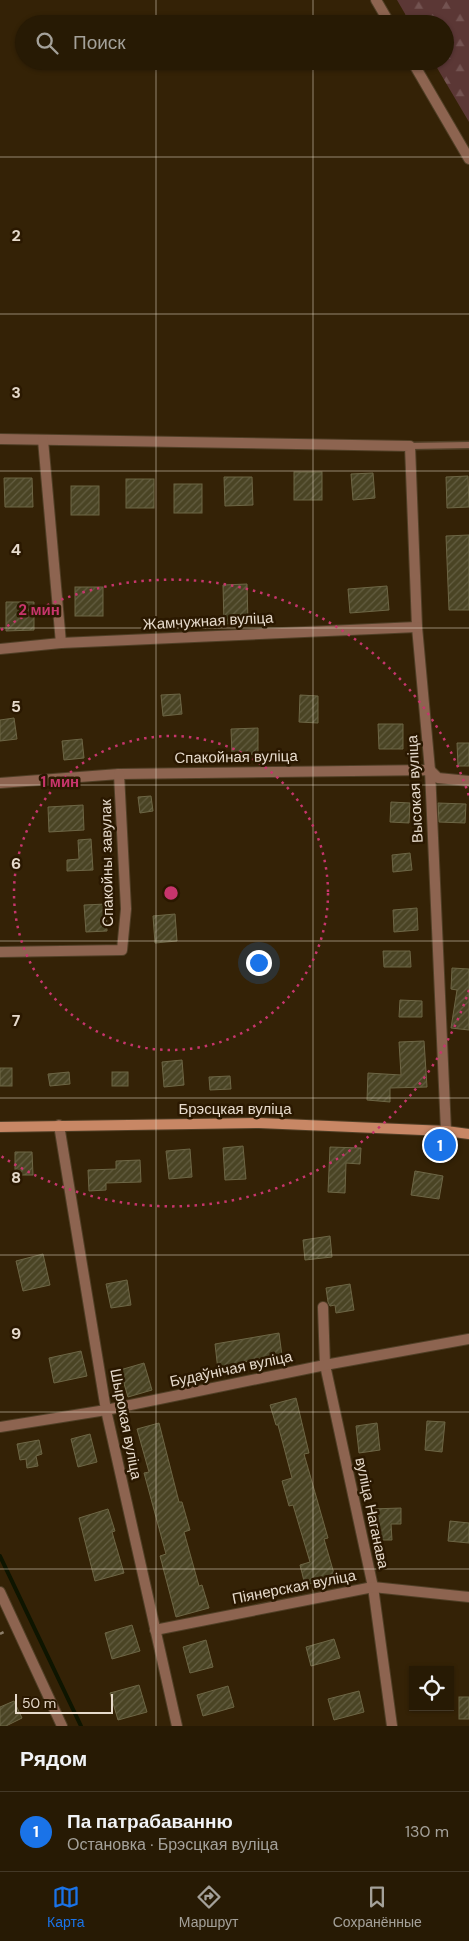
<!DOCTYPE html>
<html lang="ru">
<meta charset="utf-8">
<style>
:root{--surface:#271a04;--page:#2f230e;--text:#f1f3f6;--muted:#a4a19a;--line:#433826;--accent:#1a73e8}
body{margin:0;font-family:"DM Sans",sans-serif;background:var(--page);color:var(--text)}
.controls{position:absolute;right:15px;bottom:15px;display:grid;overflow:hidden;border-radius:0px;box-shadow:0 1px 4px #0004}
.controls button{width:45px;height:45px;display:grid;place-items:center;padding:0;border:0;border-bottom:1px solid var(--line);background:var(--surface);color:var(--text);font:25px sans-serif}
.scale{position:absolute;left:15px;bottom:12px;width:98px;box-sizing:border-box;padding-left:5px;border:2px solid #e6dacb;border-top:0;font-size:14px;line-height:18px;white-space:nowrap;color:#e6dacb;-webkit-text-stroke:4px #2a1800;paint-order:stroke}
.you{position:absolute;left:258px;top:962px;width:18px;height:18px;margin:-12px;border:4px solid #fff;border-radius:50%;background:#1a73e8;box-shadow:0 0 0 8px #1a73e833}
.badge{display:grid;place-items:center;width:32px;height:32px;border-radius:50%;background:var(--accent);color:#fff;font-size:16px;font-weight:700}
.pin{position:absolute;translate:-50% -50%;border:2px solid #fff;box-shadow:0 1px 5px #0006}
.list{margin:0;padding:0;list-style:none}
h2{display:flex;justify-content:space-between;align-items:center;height:65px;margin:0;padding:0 20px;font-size:21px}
h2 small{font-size:16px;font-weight:400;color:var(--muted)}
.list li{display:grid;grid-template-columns:32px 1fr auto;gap:15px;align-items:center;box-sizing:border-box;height:80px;padding:0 20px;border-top:1px solid var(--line)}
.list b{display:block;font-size:19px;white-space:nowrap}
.list p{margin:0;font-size:16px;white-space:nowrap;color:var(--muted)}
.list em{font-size:16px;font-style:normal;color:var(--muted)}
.icon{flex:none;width:28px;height:28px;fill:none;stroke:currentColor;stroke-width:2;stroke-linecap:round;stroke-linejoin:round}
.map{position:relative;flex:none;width:469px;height:1726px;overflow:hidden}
.search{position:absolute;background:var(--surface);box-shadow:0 1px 4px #0004;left:15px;right:15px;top:15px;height:55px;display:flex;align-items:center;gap:12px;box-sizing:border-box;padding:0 18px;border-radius:28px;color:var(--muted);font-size:19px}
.sheet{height:145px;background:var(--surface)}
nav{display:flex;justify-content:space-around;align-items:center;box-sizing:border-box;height:70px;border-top:1px solid var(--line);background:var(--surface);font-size:14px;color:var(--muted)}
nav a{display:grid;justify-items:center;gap:2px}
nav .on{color:var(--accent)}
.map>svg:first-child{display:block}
.forest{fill:url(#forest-firs)}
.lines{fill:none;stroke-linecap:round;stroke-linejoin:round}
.stream{stroke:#0e1500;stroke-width:4}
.building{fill:url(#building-hatch);stroke:#6d6645}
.lane-casing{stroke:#503f26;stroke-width:9}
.street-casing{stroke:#503f26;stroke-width:12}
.secondary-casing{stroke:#503f26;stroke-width:12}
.path{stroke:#8d7e69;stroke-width:2.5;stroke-dasharray:4 4;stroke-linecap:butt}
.lane{stroke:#8d6450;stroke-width:6}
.street{stroke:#8d6450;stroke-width:10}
.secondary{stroke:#c88765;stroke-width:10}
.grid{fill:none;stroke:#e6dacb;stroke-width:1;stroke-opacity:0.55}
.ring{fill:none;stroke:#c7356c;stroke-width:2.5;stroke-dasharray:2.5 5}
.labels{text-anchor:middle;stroke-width:5;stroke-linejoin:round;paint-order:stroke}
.street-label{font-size:15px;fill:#e6dacb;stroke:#2a1800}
.grid-label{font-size:16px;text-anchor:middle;font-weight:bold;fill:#e6dacb;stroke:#2a1800;stroke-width:5;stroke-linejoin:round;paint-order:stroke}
.centre{fill:#c7356c;stroke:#2a1800;stroke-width:2.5}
.ring-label{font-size:15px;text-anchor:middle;font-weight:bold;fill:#c7356c;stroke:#2a1800;stroke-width:5;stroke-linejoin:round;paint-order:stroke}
</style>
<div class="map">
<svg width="469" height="1726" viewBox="0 0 469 1726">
<defs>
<pattern id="forest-firs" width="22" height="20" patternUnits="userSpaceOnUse" patternTransform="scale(1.25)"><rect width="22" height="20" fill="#5b3735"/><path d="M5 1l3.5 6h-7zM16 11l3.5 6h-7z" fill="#735351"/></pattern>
<pattern id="building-hatch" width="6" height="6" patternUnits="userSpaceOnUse" patternTransform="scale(1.25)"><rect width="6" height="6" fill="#4a4424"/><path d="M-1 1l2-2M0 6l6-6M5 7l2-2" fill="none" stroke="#645e42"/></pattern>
</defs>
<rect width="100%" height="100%" fill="#342206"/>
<!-- forest -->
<path class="forest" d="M397,0H469V122L433,61H445V24H411Z"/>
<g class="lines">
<!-- stream -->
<path class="stream" d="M0,1556L81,1726"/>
</g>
<!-- building -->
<g class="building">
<rect x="294" y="472" width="28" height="28"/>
<path d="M373,473L375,498L353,500L351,474Z"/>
<path d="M468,476L469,507L447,508L446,477Z"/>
<path d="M224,477H252L253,505L225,506Z"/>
<path d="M4,478H32L33,507H5Z"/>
<rect x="126" y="479" width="28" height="29"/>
<rect x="174" y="484" width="28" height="29"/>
<rect x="71" y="486" width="28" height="29"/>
<path d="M469,535V610H449L446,536Z"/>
<path d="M247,584L248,623L224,624L223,585Z"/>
<path d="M387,586L389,610L350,613L348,589Z"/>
<rect x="75" y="587" width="28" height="29"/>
<path d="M6,602H34V630L6,631Z"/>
<path d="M180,694L182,714L163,716L161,695Z"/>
<path d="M300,695L318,696V723L299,722Z"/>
<path d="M14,718L17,739L0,741V720Z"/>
<path d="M378,724H403V749H379Z"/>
<path d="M258,728V754L232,755L231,729Z"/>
<path d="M82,739L84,758L64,760L62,741Z"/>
<path d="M457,743H469V766H458Z"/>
<path d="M151,796L153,811L140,813L138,797Z"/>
<path d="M391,802L410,803L409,823L390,822Z"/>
<path d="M438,803L466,804L465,823L439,822Z"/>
<path d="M83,805L84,830L49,832L48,807Z"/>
<path d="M91,839L93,870L67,871V860L79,859L78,840Z"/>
<path d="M410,853L412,870L393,872L392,855Z"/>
<path d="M106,904L107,931L86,932L84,905Z"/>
<path d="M417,908L418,930L394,932L393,910Z"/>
<path d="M175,914L177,941L155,943L153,916Z"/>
<path d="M383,951H410L411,967H384Z"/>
<path d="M452,968L469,969V1030L451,1028L457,990L451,989Z"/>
<path d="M400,1000L422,1001V1017H399Z"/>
<path d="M424,1041L427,1087L390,1088V1102L367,1100L368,1073L401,1075L399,1042Z"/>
<path d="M182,1060L184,1085L164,1087L162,1062Z"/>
<rect x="0" y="1068" width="12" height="18"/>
<path d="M69,1072L70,1084L50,1086L48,1074Z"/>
<rect x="112" y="1072" width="16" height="14"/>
<path d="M230,1076L231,1089L210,1090L209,1077Z"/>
<path d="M243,1146L246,1179L225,1180L223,1148Z"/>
<path d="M330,1147L361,1148L360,1164L346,1163L345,1193L328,1192Z"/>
<path d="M190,1149L192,1177L169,1179L166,1151Z"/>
<path d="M15,1152H32L33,1175H15Z"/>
<path d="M140,1160L141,1182L106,1183V1190L89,1191L88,1170L116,1169V1161Z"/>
<path d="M415,1171L443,1176L439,1199L411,1195Z"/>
<path d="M330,1236L332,1257L305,1260L303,1240Z"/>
<path d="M43,1254L50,1285L23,1291L16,1261Z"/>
<path d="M127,1280L131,1305L111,1308L106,1284Z"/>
<path d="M350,1284L354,1310L336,1313L335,1305L330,1306L328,1302L326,1288Z"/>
<path d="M279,1333L282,1356L242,1362L243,1366L218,1370L215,1344Z"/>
<path d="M81,1351L87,1376L54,1383L49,1358Z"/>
<path d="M144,1363L152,1390L128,1397L120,1370Z"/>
<path d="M296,1398L309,1453L304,1454L328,1538L324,1539L335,1577L305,1585L300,1565L310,1562L293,1505L289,1506L282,1481L292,1478L278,1425H276L270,1405Z"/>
<path d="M427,1421L445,1422L442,1452L425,1450Z"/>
<path d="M159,1423L179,1502H182L190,1530L184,1532L199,1586L202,1585L209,1608L176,1617L160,1556L166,1554L144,1473L149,1472L137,1429Z"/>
<path d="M377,1423L380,1450L359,1453L356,1426Z"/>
<path d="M90,1434L97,1462L78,1467L71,1439Z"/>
<path d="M39,1440L42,1454L36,1456L38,1466L27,1468L26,1459L20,1460L17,1444Z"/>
<path d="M401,1508V1524H391L392,1540H372L371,1509Z"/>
<path d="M108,1509L115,1531L112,1532L124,1573L95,1581L79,1518Z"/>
<path d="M450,1521L469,1523V1543L448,1541Z"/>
<path d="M132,1625L140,1651L112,1659L105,1633Z"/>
<path d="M334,1639L340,1658L311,1666L306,1647Z"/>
<path d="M206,1640L213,1667L190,1673L183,1647Z"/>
<path d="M139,1685L147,1712L118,1720L110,1693Z"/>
<path d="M228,1686L234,1707L203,1716L197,1695Z"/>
<path d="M359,1691L364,1712L334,1720L328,1699Z"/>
<rect x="459" y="1697" width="10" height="22"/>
<path d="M14,1701L22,1718L6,1726H0V1707Z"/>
</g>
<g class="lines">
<defs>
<path id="lane" d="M410,446L469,445"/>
<g id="street">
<path d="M376,0L390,24"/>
<path d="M412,61L469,159"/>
<path d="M0,439L410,446L417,627L430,770L446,1131"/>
<path d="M43,440L61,643"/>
<path d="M0,649L61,643L417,627"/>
<path d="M0,783L119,774L430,770L438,778L469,781"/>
<path d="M0,952L122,950L126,909L119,774"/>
<path d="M59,1125L106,1410L177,1726"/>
<path d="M323,1307L325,1365L373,1587L392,1726"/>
<path d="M0,1427L106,1410L325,1365L469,1339"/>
<path d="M0,1592L62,1726"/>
<path d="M155,1630L373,1587L469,1597"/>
</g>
<path id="secondary" d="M0,1127L259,1123L446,1131L469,1134"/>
</defs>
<!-- lane casing -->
<use href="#lane" class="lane-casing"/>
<!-- street casing -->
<use href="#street" class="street-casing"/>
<!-- secondary casing -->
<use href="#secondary" class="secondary-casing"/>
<!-- path -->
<path class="path" d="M0,1634L6,1631"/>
<!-- lane -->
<use href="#lane" class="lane"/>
<!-- street -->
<use href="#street" class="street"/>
<!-- secondary -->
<use href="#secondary" class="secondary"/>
</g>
<!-- grid -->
<path class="grid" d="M156,0V24M313,0V24M156,61V1726M313,61V1726M0,157H469M0,314H469M0,471H469M0,628H469M0,785H469M0,941H469M0,1098H469M0,1255H469M0,1412H469M0,1569H469"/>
<!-- distance rings -->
<g class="ring">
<circle cx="171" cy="893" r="157"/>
<path d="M469 990A313 313 0 0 1 1 1156M1 630A313 313 0 0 1 469 796"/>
</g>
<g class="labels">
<!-- street labels -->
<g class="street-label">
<text transform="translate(208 621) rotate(-3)" y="5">Жамчужная вуліца</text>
<text transform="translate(236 757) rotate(-1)" y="5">Спакойная вуліца</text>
<text transform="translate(415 789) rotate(-93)" y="5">Высокая вуліца</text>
<text transform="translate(107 863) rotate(-91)" y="5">Спакойны завулак</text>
<text x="235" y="1114">Брэсцкая вуліца</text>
<text transform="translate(231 1369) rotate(-12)" y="5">Будаўнічая вуліца</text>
<text transform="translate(126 1424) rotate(79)" y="5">Шырокая вуліца</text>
<text transform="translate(372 1513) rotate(78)" y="5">вуліца Наганава</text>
<text transform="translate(294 1587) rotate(-11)" y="5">Піянерская вуліца</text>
</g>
</g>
<g class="grid-label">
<text x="16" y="241">2</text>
<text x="16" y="398">3</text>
<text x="16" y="555">4</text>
<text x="16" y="712">5</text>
<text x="16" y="869">6</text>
<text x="16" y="1026">7</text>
<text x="16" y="1183">8</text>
<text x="16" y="1339">9</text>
</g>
<circle cx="171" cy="893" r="8" class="centre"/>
<g class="ring-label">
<text x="39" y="615">2 мин</text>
<text x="60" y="787">1 мин</text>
</g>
</svg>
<div class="controls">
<button><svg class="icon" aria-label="locate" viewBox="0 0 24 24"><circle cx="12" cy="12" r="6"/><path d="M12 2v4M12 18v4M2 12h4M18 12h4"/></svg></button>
</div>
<div class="scale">50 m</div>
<div class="you"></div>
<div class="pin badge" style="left:440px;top:1145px">1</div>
<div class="search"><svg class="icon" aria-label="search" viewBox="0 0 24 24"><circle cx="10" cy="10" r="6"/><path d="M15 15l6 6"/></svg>Поиск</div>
</div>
<section class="sheet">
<h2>Рядом<small></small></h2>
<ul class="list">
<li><span class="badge">1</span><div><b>Па патрабаванню</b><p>Остановка · Брэсцкая вуліца</p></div><em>130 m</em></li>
</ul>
</section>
<nav>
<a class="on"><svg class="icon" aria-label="map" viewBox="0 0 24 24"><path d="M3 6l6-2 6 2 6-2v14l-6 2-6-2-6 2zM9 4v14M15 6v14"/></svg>Карта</a>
<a><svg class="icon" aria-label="directions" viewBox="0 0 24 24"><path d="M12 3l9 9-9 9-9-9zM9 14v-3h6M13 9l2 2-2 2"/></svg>Маршрут</a>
<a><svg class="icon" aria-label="saved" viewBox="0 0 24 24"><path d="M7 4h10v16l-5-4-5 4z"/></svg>Сохранённые</a>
</nav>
